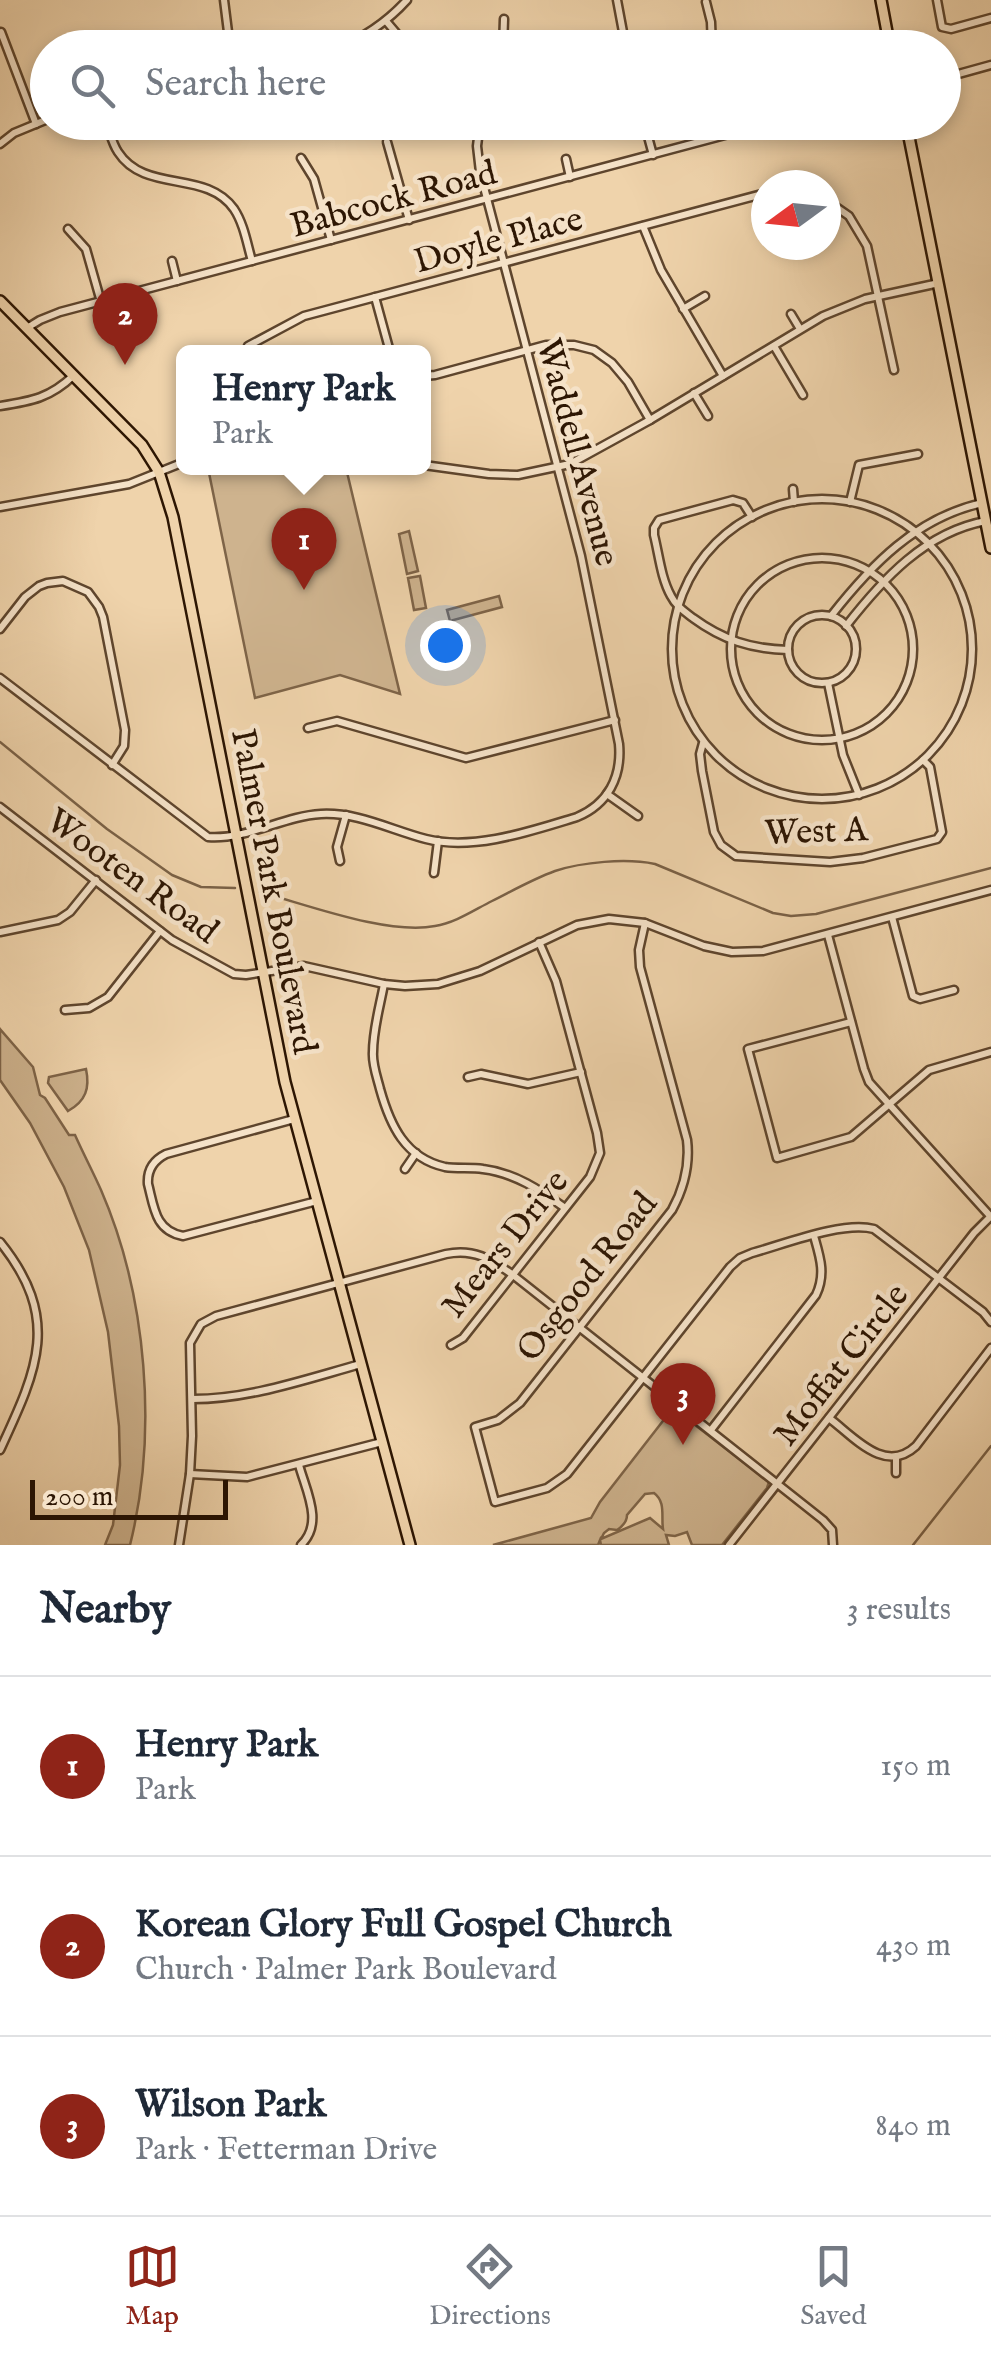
<!DOCTYPE html>
<meta charset="utf-8">
<style>
:root{--surface:#fff;--page:#f6f6f7;--text:#1f2937;--muted:#747a83;--line:#e0e1e3;--accent:#8f2418}
body{margin:0;font-family:"IM FELL English",serif;background:var(--page);color:var(--text)}
.compass{position:absolute;left:751px;top:170px;width:90px;height:90px;border-radius:50%;background:var(--surface);box-shadow:0 5px 15px #0003;rotate:255deg}
.scale{position:absolute;left:30px;bottom:25px;width:198px;box-sizing:border-box;padding-left:10px;border:5px solid #2d1603;border-top:0;font-size:28px;line-height:35px;white-space:nowrap;color:#2d1603;-webkit-text-stroke:8px #f5e2c8;paint-order:stroke}
.you{position:absolute;left:445px;top:645px;width:35px;height:35px;margin:-25px;border:8px solid #fff;border-radius:50%;background:#1a73e8;box-shadow:0 0 0 15px #1a73e833}
.badge{display:grid;place-items:center;width:65px;height:65px;border-radius:50%;background:var(--accent);color:#fff;font-size:32px;font-weight:700}
.pin{position:absolute;translate:-50% -82px;filter:drop-shadow(0 2px 5px #0008)}
.pin::after{content:'';position:absolute;top:52px;width:35px;height:30px;background:inherit;clip-path:polygon(0 0,100% 0,50% 100%)}
.popup{position:absolute;left:176px;top:345px;width:255px;height:130px;box-sizing:border-box;display:grid;place-content:center;border-radius:15px;background:var(--surface);filter:drop-shadow(0 2px 8px #0005);font-size:32px;white-space:nowrap;color:var(--muted)}
.popup b{font-size:38px;color:var(--text)}
.popup::after{content:'';position:absolute;left:50%;top:100%;margin-left:-20px;border:20px solid transparent;border-top-color:var(--surface)}
.list{margin:0;padding:0;list-style:none}
h2{display:flex;justify-content:space-between;align-items:center;height:130px;margin:0;padding:0 40px;font-size:42px}
h2 small{font-size:32px;font-weight:400;color:var(--muted)}
.list li{display:grid;grid-template-columns:65px 1fr auto;gap:30px;align-items:center;box-sizing:border-box;height:180px;padding:0 40px;border-top:2px solid var(--line)}
.list b{display:block;font-size:38px;white-space:nowrap}
.list p{margin:0;font-size:32px;white-space:nowrap;color:var(--muted)}
.list em{font-size:32px;font-style:normal;color:var(--muted)}
.icon{flex:none;width:55px;height:55px;fill:none;stroke:currentColor;stroke-width:2;stroke-linecap:round;stroke-linejoin:round}
.map{position:relative;flex:none;width:991px;height:1545px;overflow:hidden}
.search{position:absolute;background:var(--surface);box-shadow:0 5px 15px #0003;left:30px;right:30px;top:30px;height:110px;display:flex;align-items:center;gap:25px;box-sizing:border-box;padding:0 35px;border-radius:55px;color:var(--muted);font-size:38px}
.sheet{height:670px;background:var(--surface)}
nav{display:flex;justify-content:space-around;align-items:center;box-sizing:border-box;height:140px;border-top:2px solid var(--line);background:var(--surface);font-size:28px;color:var(--muted)}
nav a{display:grid;justify-items:center;gap:5px}
nav .on{color:var(--accent)}
.map>svg:first-child{display:block}
.green{fill:#ceb38e;stroke:#7e6448;stroke-width:2.5;fill-rule:evenodd}
.lines{fill:none;stroke-linecap:round;stroke-linejoin:round}
.stream{stroke:#7a6146;stroke-width:2.5}
.minor-casing{stroke:#5e452d;stroke-width:11}
.major-casing{stroke:#2d1603;stroke-width:14}
.minor{stroke:#f5e2c8;stroke-width:6}
.major{stroke:#efd3ab;stroke-width:9}
.labels{text-anchor:middle;stroke-width:9;stroke-linejoin:round;paint-order:stroke}
.street-label{font-size:35px;fill:#2d1603;stroke:#f5e2c8}
</style>
<div class="map">
<svg width="991" height="1545" viewBox="0 0 991 1545">
<rect width="100%" height="100%" fill="#efd3ab"/>
<filter id="stains"><feTurbulence type="fractalNoise" baseFrequency=".002" numOctaves="4"/><feColorMatrix values="0 0 0 0 .2 0 0 0 0 .09 0 0 0 0 .02 0 0 0 .5 -.17"/></filter>
<radialGradient id="worn" r=".72"><stop offset=".6" stop-color="#630" stop-opacity="0"/><stop offset="1" stop-color="#630" stop-opacity=".3"/></radialGradient>
<!-- green -->
<g class="green">
<path d="M208,468H346L400,694L340,675L255,698Z"/>
<path d="M409,531L418,571L407,574L399,534Z"/>
<path d="M420,576L426,608L414,610L408,578Z"/>
<path d="M499,596L502,607L450,621L447,610Z"/>
<path d="M0,1029L33,1067L40,1095L45,1098L69,1135H75C83,1153 93,1172 101,1190C147,1296 158,1433 130,1545H105L113,1525L120,1465L119,1426L108,1332L89,1250L64,1187L30,1123L0,1080Z"/>
<path d="M86,1069C90,1088 86,1101 68,1111L48,1083L49,1077Z"/>
<path d="M673,1408L769,1482L767,1488L722,1545H692L687,1532L675,1536L666,1535L669,1545H601L600,1540L598,1545H493L591,1518L600,1502ZM654,1493C666,1502 661,1516 663,1529L650,1518L601,1539L604,1533L609,1529L617,1530C623,1526 627,1522 627,1515L645,1494Z"/>
</g>
<g class="lines">
<!-- stream -->
<g class="stream">
<path d="M0,742L107,829L172,875L201,887L235,888"/>
<path d="M260,892C308,905 387,935 435,926C455,923 474,910 492,901C512,891 533,879 555,871C582,862 626,858 655,864L773,913L791,916L816,914L991,868"/>
<path d="M913,1545L991,1446"/>
</g>
<defs>
<g id="minor">
<path d="M224,0L230,48"/>
<path d="M617,0L626,48"/>
<path d="M937,0L942,27L951,29L991,18"/>
<path d="M706,2L711,22L712,48"/>
<path d="M386,21L409,48"/>
<path d="M1,32L36,124"/>
<path d="M338,48C365,37 387,22 407,0"/>
<path d="M503,48L504,19"/>
<path d="M944,78L991,65"/>
<path d="M106,122C110,132 112,143 118,152C145,194 206,169 234,209C244,224 247,244 252,261"/>
<path d="M644,122L653,155"/>
<path d="M733,122L736,133"/>
<path d="M387,142L409,220"/>
<path d="M0,144L14,133L48,119"/>
<path d="M301,158L314,179L331,240"/>
<path d="M566,159L570,177"/>
<path d="M826,200L849,216L867,246L894,370"/>
<path d="M643,226L661,270L723,376"/>
<path d="M68,229L86,249L101,302"/>
<path d="M172,261L177,281"/>
<path d="M375,297L390,352"/>
<path d="M683,309L705,296"/>
<path d="M791,314L800,329"/>
<path d="M27,328L40,320L60,312L774,122"/>
<path d="M248,346L304,316L766,193"/>
<path d="M774,346L803,395"/>
<path d="M424,376L435,375L546,345H574L594,350L612,363L628,382L650,420"/>
<path d="M694,393L708,416"/>
<path d="M0,406C32,401 50,398 74,375"/>
<path d="M424,465L489,474L518,475L570,464L650,420L823,316L865,299L939,283"/>
<path d="M793,489L794,502"/>
<circle cx="822" cy="649" r="150"/>
<path d="M850,502L859,465L918,454"/>
<path d="M0,507L129,484L184,462"/>
<path d="M752,517L743,503L733,500L659,520L654,528V535C659,555 661,578 671,596C676,606 684,611 693,618C723,640 751,649 788,650"/>
<circle cx="822" cy="649" r="91"/>
<circle cx="822" cy="649" r="34"/>
<path d="M831,616C871,565 916,518 982,503"/>
<path d="M846,626C882,580 925,532 986,521"/>
<path d="M0,629L25,597L39,586L47,583L63,581L88,592L99,607L103,617L125,730L124,746L112,765"/>
<path d="M0,678L208,837C247,840 283,816 321,814C358,812 391,830 426,839C474,851 531,831 577,817C608,804 622,777 619,744L581,556L480,172L477,146L480,122"/>
<path d="M828,683L843,755L859,795"/>
<path d="M308,728L337,721L466,758L615,720"/>
<path d="M703,743L700,754L702,771L714,832L721,845L736,856L830,862L863,858L937,839L942,832L930,767L923,760"/>
<path d="M607,794L638,816"/>
<path d="M0,807L172,940L234,974L246,975L304,966L384,984L405,986L438,984L480,971L577,925L609,919L645,923L704,946L732,952L763,951L991,890"/>
<path d="M340,861L337,847L346,815"/>
<path d="M434,873L438,841"/>
<path d="M892,917L913,996L920,999L954,990"/>
<path d="M645,923L639,950L640,967L687,1140C690,1165 684,1188 672,1210L520,1403L498,1420L475,1427L495,1502L547,1488L567,1474L730,1267L740,1258L752,1253C785,1244 842,1221 874,1229L983,1312L991,1322"/>
<path d="M0,932L58,920L70,912L96,880"/>
<path d="M828,935L864,1069L869,1082L991,1217"/>
<path d="M384,984C380,1006 373,1029 373,1052C372,1064 377,1077 380,1089C390,1125 405,1158 445,1167C457,1169 471,1167 483,1169C515,1173 540,1190 565,1208"/>
<path d="M65,1010L89,1008L108,997L160,931"/>
<path d="M851,1022L748,1049L777,1158L851,1137L929,1070L991,1052"/>
<path d="M468,1077L481,1074L528,1084L581,1072"/>
<path d="M294,1119L166,1154C154,1160 147,1170 148,1184C154,1207 155,1231 183,1236L317,1201"/>
<path d="M405,1169L416,1153"/>
<path d="M0,1242C62,1319 37,1370 0,1450"/>
<path d="M451,1345L463,1338L590,1177L600,1153L597,1133L556,981L539,942"/>
<path d="M193,1399C250,1399 306,1379 361,1364"/>
<path d="M829,1418C854,1437 885,1475 916,1446L991,1348"/>
<path d="M711,1430L816,1295C826,1274 820,1257 814,1236"/>
<path d="M896,1458V1473"/>
<path d="M299,1465C306,1491 324,1523 301,1545"/>
<path d="M190,1474L247,1477L382,1442"/>
<path d="M179,1545L190,1474L192,1436L190,1343L201,1324L216,1316L446,1254C473,1248 491,1259 513,1275L823,1520L832,1530L833,1545"/>
<path d="M729,1545L974,1233L991,1216"/>
</g>
<g id="major">
<path d="M881,0L890,48"/>
<path d="M906,122L991,548"/>
<path d="M0,301L142,445L159,472L173,517L285,1082L410,1545"/>
</g>
</defs>
<!-- minor casing -->
<use href="#minor" class="minor-casing"/>
<!-- major casing -->
<use href="#major" class="major-casing"/>
<!-- minor -->
<use href="#minor" class="minor"/>
<!-- major -->
<use href="#major" class="major"/>
</g>
<g class="labels">
<!-- street labels -->
<g class="street-label">
<text transform="translate(393 198) rotate(-15)" y="12">Babcock Road</text>
<text transform="translate(498 239) rotate(-15)" y="12">Doyle Place</text>
<text transform="translate(579 452) rotate(75)" y="12">Waddell Avenue</text>
<text transform="translate(816 830) rotate(-2)" y="12">West A</text>
<text transform="translate(133 875) rotate(36)" y="12">Wooten Road</text>
<text transform="translate(275 891) rotate(79)" y="12">Palmer Park Boulevard</text>
<text transform="translate(504 1243) rotate(-51)" y="12">Mears Drive</text>
<text transform="translate(586 1276) rotate(-52)" y="12">Osgood Road</text>
<text transform="translate(840 1364) rotate(-52)" y="12">Moffat Circle</text>
</g>
</g>
<rect width="100%" height="100%" filter="url(#stains)"/>
<rect width="100%" height="100%" fill="url(#worn)"/>
</svg>
<svg class="compass" viewBox="-18 -18 36 36"><path d="M0-13l5 13h-10z" fill="#e53935"/><path d="M0 13l5-13h-10z" fill="#747a83"/></svg>
<div class="scale">200 m</div>
<div class="you"></div>
<div class="pin badge" style="left:304px;top:590px">1</div>
<div class="popup"><b>Henry Park</b>Park</div>
<div class="pin badge" style="left:125px;top:365px">2</div>
<div class="pin badge" style="left:683px;top:1445px">3</div>
<div class="search"><svg class="icon" aria-label="search" viewBox="0 0 24 24"><circle cx="10" cy="10" r="6"/><path d="M15 15l6 6"/></svg>Search here</div>
</div>
<section class="sheet">
<h2>Nearby<small>3 results</small></h2>
<ul class="list">
<li><span class="badge">1</span><div><b>Henry Park</b><p>Park</p></div><em>150 m</em></li>
<li><span class="badge">2</span><div><b>Korean Glory Full Gospel Church</b><p>Church · Palmer Park Boulevard</p></div><em>430 m</em></li>
<li><span class="badge">3</span><div><b>Wilson Park</b><p>Park · Fetterman Drive</p></div><em>840 m</em></li>
</ul>
</section>
<nav>
<a class="on"><svg class="icon" aria-label="map" viewBox="0 0 24 24"><path d="M3 6l6-2 6 2 6-2v14l-6 2-6-2-6 2zM9 4v14M15 6v14"/></svg>Map</a>
<a><svg class="icon" aria-label="directions" viewBox="0 0 24 24"><path d="M12 3l9 9-9 9-9-9zM9 14v-3h6M13 9l2 2-2 2"/></svg>Directions</a>
<a><svg class="icon" aria-label="saved" viewBox="0 0 24 24"><path d="M7 4h10v16l-5-4-5 4z"/></svg>Saved</a>
</nav>
